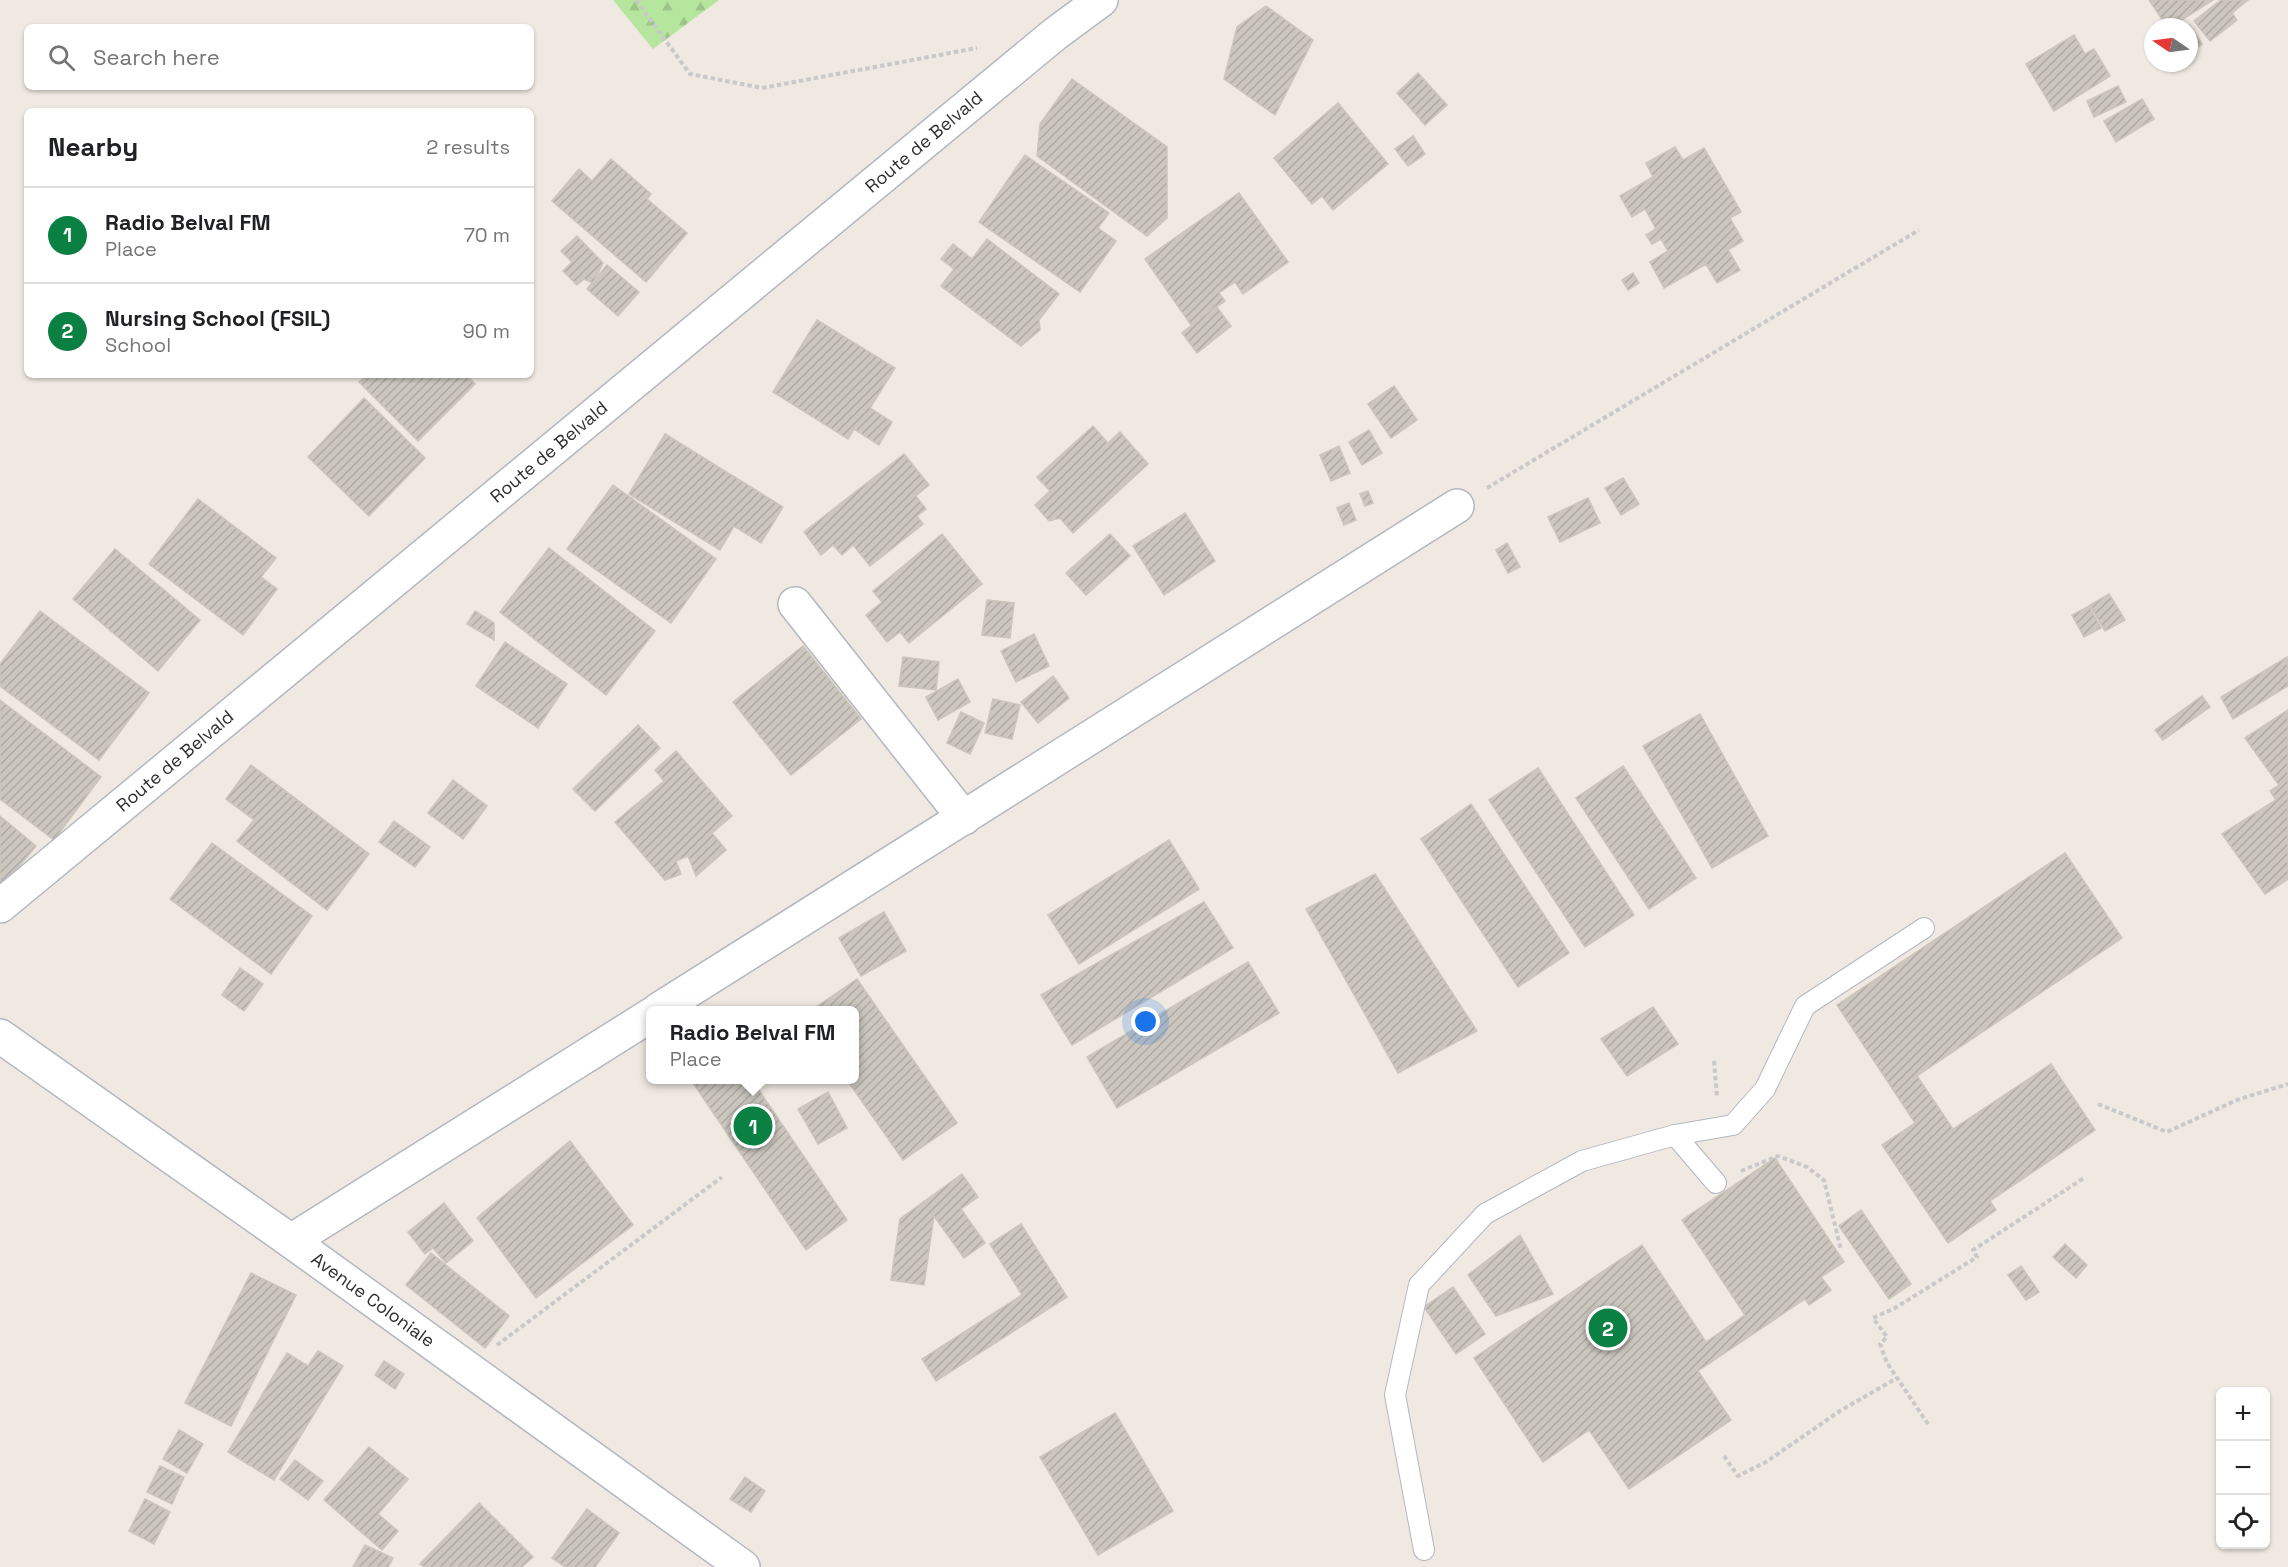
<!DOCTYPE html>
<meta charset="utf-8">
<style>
:root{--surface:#fff;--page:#f6f6f6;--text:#202124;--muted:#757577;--line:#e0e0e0;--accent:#0b8043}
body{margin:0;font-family:"Space Grotesk",sans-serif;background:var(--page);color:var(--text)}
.controls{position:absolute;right:18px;bottom:18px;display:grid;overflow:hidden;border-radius:9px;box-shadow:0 2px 4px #0004}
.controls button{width:54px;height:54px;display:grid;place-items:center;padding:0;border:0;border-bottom:2px solid var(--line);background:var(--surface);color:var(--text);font:30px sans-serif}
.compass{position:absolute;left:2144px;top:18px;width:54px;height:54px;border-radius:50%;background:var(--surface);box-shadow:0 2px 4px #0004;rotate:283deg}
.you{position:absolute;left:1146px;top:1022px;width:21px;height:21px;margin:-15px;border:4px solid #fff;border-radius:50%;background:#1a73e8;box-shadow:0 0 0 9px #1a73e833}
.badge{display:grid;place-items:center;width:39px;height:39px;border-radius:50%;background:var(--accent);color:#fff;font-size:20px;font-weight:700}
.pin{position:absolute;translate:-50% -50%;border:3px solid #fff;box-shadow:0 2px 6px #0006}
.popup{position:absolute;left:646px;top:1006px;width:213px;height:78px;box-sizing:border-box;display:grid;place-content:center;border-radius:9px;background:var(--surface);filter:drop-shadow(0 2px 4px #0005);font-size:20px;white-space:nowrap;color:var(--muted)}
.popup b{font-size:22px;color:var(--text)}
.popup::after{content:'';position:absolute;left:50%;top:100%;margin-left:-12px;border:12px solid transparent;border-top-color:var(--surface)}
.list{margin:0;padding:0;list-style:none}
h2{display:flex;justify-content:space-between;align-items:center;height:78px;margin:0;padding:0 24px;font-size:26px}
h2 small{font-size:20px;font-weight:400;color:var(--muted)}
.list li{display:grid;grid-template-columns:39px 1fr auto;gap:18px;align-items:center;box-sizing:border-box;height:96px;padding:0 24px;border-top:2px solid var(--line)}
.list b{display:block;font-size:22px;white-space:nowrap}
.list p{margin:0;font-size:20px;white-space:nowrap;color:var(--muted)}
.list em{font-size:20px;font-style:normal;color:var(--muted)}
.icon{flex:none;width:33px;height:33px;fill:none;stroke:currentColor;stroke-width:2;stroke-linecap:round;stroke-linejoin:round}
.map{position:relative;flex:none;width:2288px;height:1567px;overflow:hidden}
.search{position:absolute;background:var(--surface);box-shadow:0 2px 4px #0004;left:24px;top:24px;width:510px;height:66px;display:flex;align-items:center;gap:15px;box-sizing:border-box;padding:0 21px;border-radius:9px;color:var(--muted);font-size:22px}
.panel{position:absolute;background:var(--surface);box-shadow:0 2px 4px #0004;left:24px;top:108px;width:510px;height:270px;border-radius:9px}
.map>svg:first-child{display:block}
.forest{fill:url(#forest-firs)}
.building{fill:url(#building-hatch);stroke:#cbc5ba;stroke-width:1.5}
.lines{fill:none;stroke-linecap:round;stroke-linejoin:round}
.service-casing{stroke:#b4b7c1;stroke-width:22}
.minor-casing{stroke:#b4b7c1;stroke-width:36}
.path{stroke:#c9c9c9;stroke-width:4;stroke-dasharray:4.5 3;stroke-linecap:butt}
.service{stroke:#fff;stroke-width:20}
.minor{stroke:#fff;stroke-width:33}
.labels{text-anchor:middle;stroke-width:6;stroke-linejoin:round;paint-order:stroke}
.street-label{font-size:18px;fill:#2e2e2e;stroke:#fff}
</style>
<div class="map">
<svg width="2288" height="1567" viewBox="0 0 2288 1567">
<defs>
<pattern id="forest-firs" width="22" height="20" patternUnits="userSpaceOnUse" patternTransform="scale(1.5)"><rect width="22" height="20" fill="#b6e59e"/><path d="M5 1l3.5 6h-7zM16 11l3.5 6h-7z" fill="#9dc588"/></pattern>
<pattern id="building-hatch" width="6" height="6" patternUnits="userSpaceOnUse" patternTransform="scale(1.5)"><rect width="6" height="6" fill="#cbc7bf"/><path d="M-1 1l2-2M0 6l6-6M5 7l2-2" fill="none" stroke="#afaba4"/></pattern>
</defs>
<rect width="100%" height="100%" fill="#efe9e1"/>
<!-- forest -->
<path class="forest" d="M613,0H719L653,49Z"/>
<!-- building -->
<g class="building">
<path d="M2149,0H2213L2171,27H2167Z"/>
<path d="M2221,0H2248L2232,13L2237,20L2210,41L2194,21Z"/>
<path d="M1266,6L1313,40L1275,115L1224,79L1237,27Z"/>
<path d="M2189,25L2202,44L2189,53V27H2186Z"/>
<path d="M2074,35L2085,54L2094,49L2110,76L2054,111L2026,64Z"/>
<path d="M1418,73L1447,105L1425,125L1397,93Z"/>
<path d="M1072,79L1167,147V218L1147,236L1037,156L1040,124Z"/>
<path d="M2118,86L2126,102L2094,117L2087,101Z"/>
<path d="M2142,99L2154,119L2116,142L2104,121Z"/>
<path d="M1338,103L1388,164L1333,210L1322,196L1312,204L1274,158Z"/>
<path d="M1413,136L1425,154L1408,166L1395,149Z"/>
<path d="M1675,147L1683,160L1704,148L1741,212L1730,218L1743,241L1728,250L1740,270L1717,283L1706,264L1664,288L1650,262L1668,251L1661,239L1652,244L1646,235L1656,229L1645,209L1632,217L1620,196L1653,177L1646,163Z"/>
<path d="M1025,155L1109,213L1098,228L1116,241L1080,292L979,222Z"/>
<path d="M611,159L651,194L647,199L687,233L646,282L552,201L579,169L592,181Z"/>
<path d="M1239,193L1288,262L1243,294L1235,282L1219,293L1225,301L1191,325L1145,259Z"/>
<path d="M577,236L603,263L593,283L584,279L577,285L563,271L572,262L561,251Z"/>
<path d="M987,239L1059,294L1039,320L1040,330L1021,346L941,286L954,269L941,259L953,244L972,259Z"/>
<path d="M607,265L639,292L618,316L587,289Z"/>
<path d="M1633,273L1639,283L1628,290L1622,280Z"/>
<path d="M1216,306L1231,326L1197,353L1182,333Z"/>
<path d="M817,320L895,368L870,408L892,422L879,445L854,429L848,439L773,392Z"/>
<path d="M367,375H466L475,384L418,441L359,382Z"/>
<path d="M1394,386L1417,420L1391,438L1368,404Z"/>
<path d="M364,398L425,458L369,516L308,457Z"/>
<path d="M1093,426L1108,443L1120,432L1148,464L1073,533L1060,518L1049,521L1035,505L1050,491L1037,477Z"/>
<path d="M1369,430L1382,453L1362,465L1349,442Z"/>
<path d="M665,434L783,507L761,543L734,526L720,550L629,494Z"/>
<path d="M1339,446L1350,473L1331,481L1320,455Z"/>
<path d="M904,454L929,485L916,496L926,509L917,516L923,524L870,566L853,545L842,555L833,545L821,555L804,532Z"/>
<path d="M1623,478L1639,504L1621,515L1605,488Z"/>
<path d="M613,485L716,559L671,623L567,549Z"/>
<path d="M1368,491L1373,503L1365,506L1360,494Z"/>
<path d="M1588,498L1600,523L1560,542L1548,517Z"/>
<path d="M198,499L276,558L261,577L277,589L243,635L149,564Z"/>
<path d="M1349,503L1356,520L1344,525L1337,508Z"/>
<path d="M1185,513L1215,561L1164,595L1133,546Z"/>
<path d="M942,534L982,584L909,643L900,632L887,642L866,615L882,602L873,591Z"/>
<path d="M1110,534L1130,556L1086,595L1066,573Z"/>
<path d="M1507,543L1520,567L1508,573L1496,550Z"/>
<path d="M549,548L655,631L606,695L500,612Z"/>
<path d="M115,549L200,620L158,671L73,599Z"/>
<path d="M2109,594L2125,620L2105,631L2090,605Z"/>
<path d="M987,600L1014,603L1010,638L982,635Z"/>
<path d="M2089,606L2101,628L2084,637L2072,615Z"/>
<path d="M40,611L149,693L99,760L0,686V664Z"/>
<path d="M475,611L494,623V640L467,624Z"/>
<path d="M1034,634L1049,666L1016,682L1001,651Z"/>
<path d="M505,642L567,684L538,728L476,686Z"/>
<path d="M803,646L861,719L791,775L733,702Z"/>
<path d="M903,657L939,662L936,690L899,686Z"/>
<path d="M2287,657L2288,686L2233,719L2221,697Z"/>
<path d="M1053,676L1069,698L1038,723L1021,702Z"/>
<path d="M958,679L970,702L938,720L926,697Z"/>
<path d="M2202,696L2210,707L2163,740L2155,730Z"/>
<path d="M993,699L1020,705L1012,739L985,733Z"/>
<path d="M0,700L101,777L54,840L0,799Z"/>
<path d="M2288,710V879L2265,894L2222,834L2276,800L2270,791L2279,785L2245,738Z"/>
<path d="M961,712L984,723L970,754L947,743Z"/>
<path d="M1700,714L1768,836L1712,868L1643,746Z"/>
<path d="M638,725L660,748L595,811L573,789Z"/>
<path d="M676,751L732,816L712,833L726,850L696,876L688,856L676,861L681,874L665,880L615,822L664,781L655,770Z"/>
<path d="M251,765L369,854L327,910L237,841L254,820L226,799Z"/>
<path d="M1623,766L1696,878L1649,909L1576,798Z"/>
<path d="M1538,768L1634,915L1585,947L1489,800Z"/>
<path d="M453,780L487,806L463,839L428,813Z"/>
<path d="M1471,804L1569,953L1518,987L1421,839Z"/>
<path d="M0,816L36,846L0,889Z"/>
<path d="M394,821L430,847L415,867L379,842Z"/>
<path d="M1169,840L1199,889L1079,964L1048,915Z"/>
<path d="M212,843L312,916L271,974L170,899Z"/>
<path d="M2065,853L2122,938L1917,1076L1953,1129L2051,1064L2095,1130L1990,1201L1996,1210L1948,1243L1882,1145L1915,1123L1837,1005Z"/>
<path d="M1375,874L1477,1031L1398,1073L1306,909Z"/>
<path d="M1204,902L1233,948L1072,1045L1041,995Z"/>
<path d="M884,912L906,951L861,976L839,938Z"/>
<path d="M1248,962L1279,1013L1117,1108L1087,1057Z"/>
<path d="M240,968L263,984L244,1011L222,995Z"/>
<path d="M857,979L957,1123L903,1160L847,1080H855V1010H812Z"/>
<path d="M1653,1007L1678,1044L1627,1076L1601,1039Z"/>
<path d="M691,1080H752L847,1220L806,1250Z"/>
<path d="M828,1092L847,1128L818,1144L798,1109Z"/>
<path d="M570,1141L633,1225L536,1298L477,1218Z"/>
<path d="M1775,1158L1844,1262L1821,1277L1831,1290L1809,1305L1805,1299L1698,1371L1731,1420L1629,1489L1589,1430L1543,1462L1474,1358L1642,1245L1706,1342L1745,1315L1682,1220Z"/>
<path d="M962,1174L978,1197L961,1209L985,1243L964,1258L934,1216L924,1285L891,1280L900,1219Z"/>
<path d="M444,1203L473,1241L446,1263L433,1248L425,1254L408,1232Z"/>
<path d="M1861,1210L1911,1284L1889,1299L1839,1226Z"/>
<path d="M1021,1224L1067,1297L936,1381L922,1359L1022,1295L990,1244Z"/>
<path d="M1520,1235L1553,1294L1496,1316L1468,1275Z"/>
<path d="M2065,1244L2087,1265L2076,1278L2053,1257Z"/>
<path d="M431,1253L509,1316L485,1348L406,1285Z"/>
<path d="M2021,1266L2039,1292L2026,1300L2008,1275Z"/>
<path d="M251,1273L296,1295L231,1426L185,1403Z"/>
<path d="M1453,1287L1485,1334L1456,1354L1424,1307Z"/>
<path d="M318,1351L343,1366L274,1480L228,1452L287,1353L308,1366Z"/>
<path d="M384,1361L404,1374L395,1389L375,1375Z"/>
<path d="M1115,1413L1173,1511L1098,1555L1040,1457Z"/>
<path d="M179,1430L203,1444L187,1473L163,1459Z"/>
<path d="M369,1447L408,1479L378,1514L398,1531L382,1550L324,1500Z"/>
<path d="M295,1460L323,1481L308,1500L280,1479Z"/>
<path d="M160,1466L184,1477L172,1504L147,1492Z"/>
<path d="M745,1477L765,1491L751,1512L730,1499Z"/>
<path d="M145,1499L170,1512L154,1544L129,1531Z"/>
<path d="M479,1503L533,1557L522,1567H424L420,1564Z"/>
<path d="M587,1509L619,1533L595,1567H565L552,1558Z"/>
<path d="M365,1545L393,1558L388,1567H353Z"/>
</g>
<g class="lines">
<defs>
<g id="service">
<path d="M1675,1135L1716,1183"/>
<path d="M1424,1550L1395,1395L1419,1285L1485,1214L1582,1161L1675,1135L1733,1125L1765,1089L1805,1006L1924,928"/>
</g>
<g id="minor">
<path d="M795,604L964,818"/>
<path d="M0,906L1055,34L1101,0"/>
<path d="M658,1010L1457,506"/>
<path d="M0,1036L291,1241L743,1567"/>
<path d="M291,1241L651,1015"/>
</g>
</defs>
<!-- service casing -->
<use href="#service" class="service-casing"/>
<!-- minor casing -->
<use href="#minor" class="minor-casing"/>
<!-- path -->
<g class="path">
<path d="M636,0L690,74L762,88L977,48"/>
<path d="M1487,488L1919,230"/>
<path d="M1714,1061L1717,1097"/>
<path d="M2098,1104L2167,1132L2237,1100L2288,1084"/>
<path d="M1741,1171L1778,1156L1807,1167L1824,1180L1841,1250"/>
<path d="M497,1345L722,1177"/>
<path d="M1928,1424L1887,1363L1880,1344L1887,1337L1873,1318L1895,1308L1977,1257L1973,1250L2084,1178"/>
<path d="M1724,1456L1738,1476L1766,1462L1840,1411L1897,1378"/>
</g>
<!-- service -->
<use href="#service" class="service"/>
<!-- minor -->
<use href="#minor" class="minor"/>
</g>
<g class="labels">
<!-- street labels -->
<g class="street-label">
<text transform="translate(924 142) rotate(-40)" y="6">Route de Belvald</text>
<text transform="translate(549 452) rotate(-40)" y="6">Route de Belvald</text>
<text transform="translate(175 761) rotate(-40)" y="6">Route de Belvald</text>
<text transform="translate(373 1300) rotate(36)" y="6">Avenue Coloniale</text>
</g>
</g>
</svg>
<div class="controls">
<button>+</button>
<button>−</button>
<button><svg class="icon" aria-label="locate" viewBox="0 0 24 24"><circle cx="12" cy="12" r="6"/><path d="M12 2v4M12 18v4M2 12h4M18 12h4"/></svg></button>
</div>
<svg class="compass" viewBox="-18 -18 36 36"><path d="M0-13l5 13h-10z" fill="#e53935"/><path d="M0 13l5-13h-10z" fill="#757577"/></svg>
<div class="you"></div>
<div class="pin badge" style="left:753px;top:1126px">1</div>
<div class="popup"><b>Radio Belval FM</b>Place</div>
<div class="pin badge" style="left:1608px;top:1328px">2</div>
<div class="search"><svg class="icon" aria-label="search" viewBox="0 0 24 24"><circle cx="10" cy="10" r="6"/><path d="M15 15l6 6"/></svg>Search here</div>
<section class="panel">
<h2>Nearby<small>2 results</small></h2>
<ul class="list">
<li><span class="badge">1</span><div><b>Radio Belval FM</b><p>Place</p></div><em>70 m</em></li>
<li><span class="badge">2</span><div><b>Nursing School (FSIL)</b><p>School</p></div><em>90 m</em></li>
</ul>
</section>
</div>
